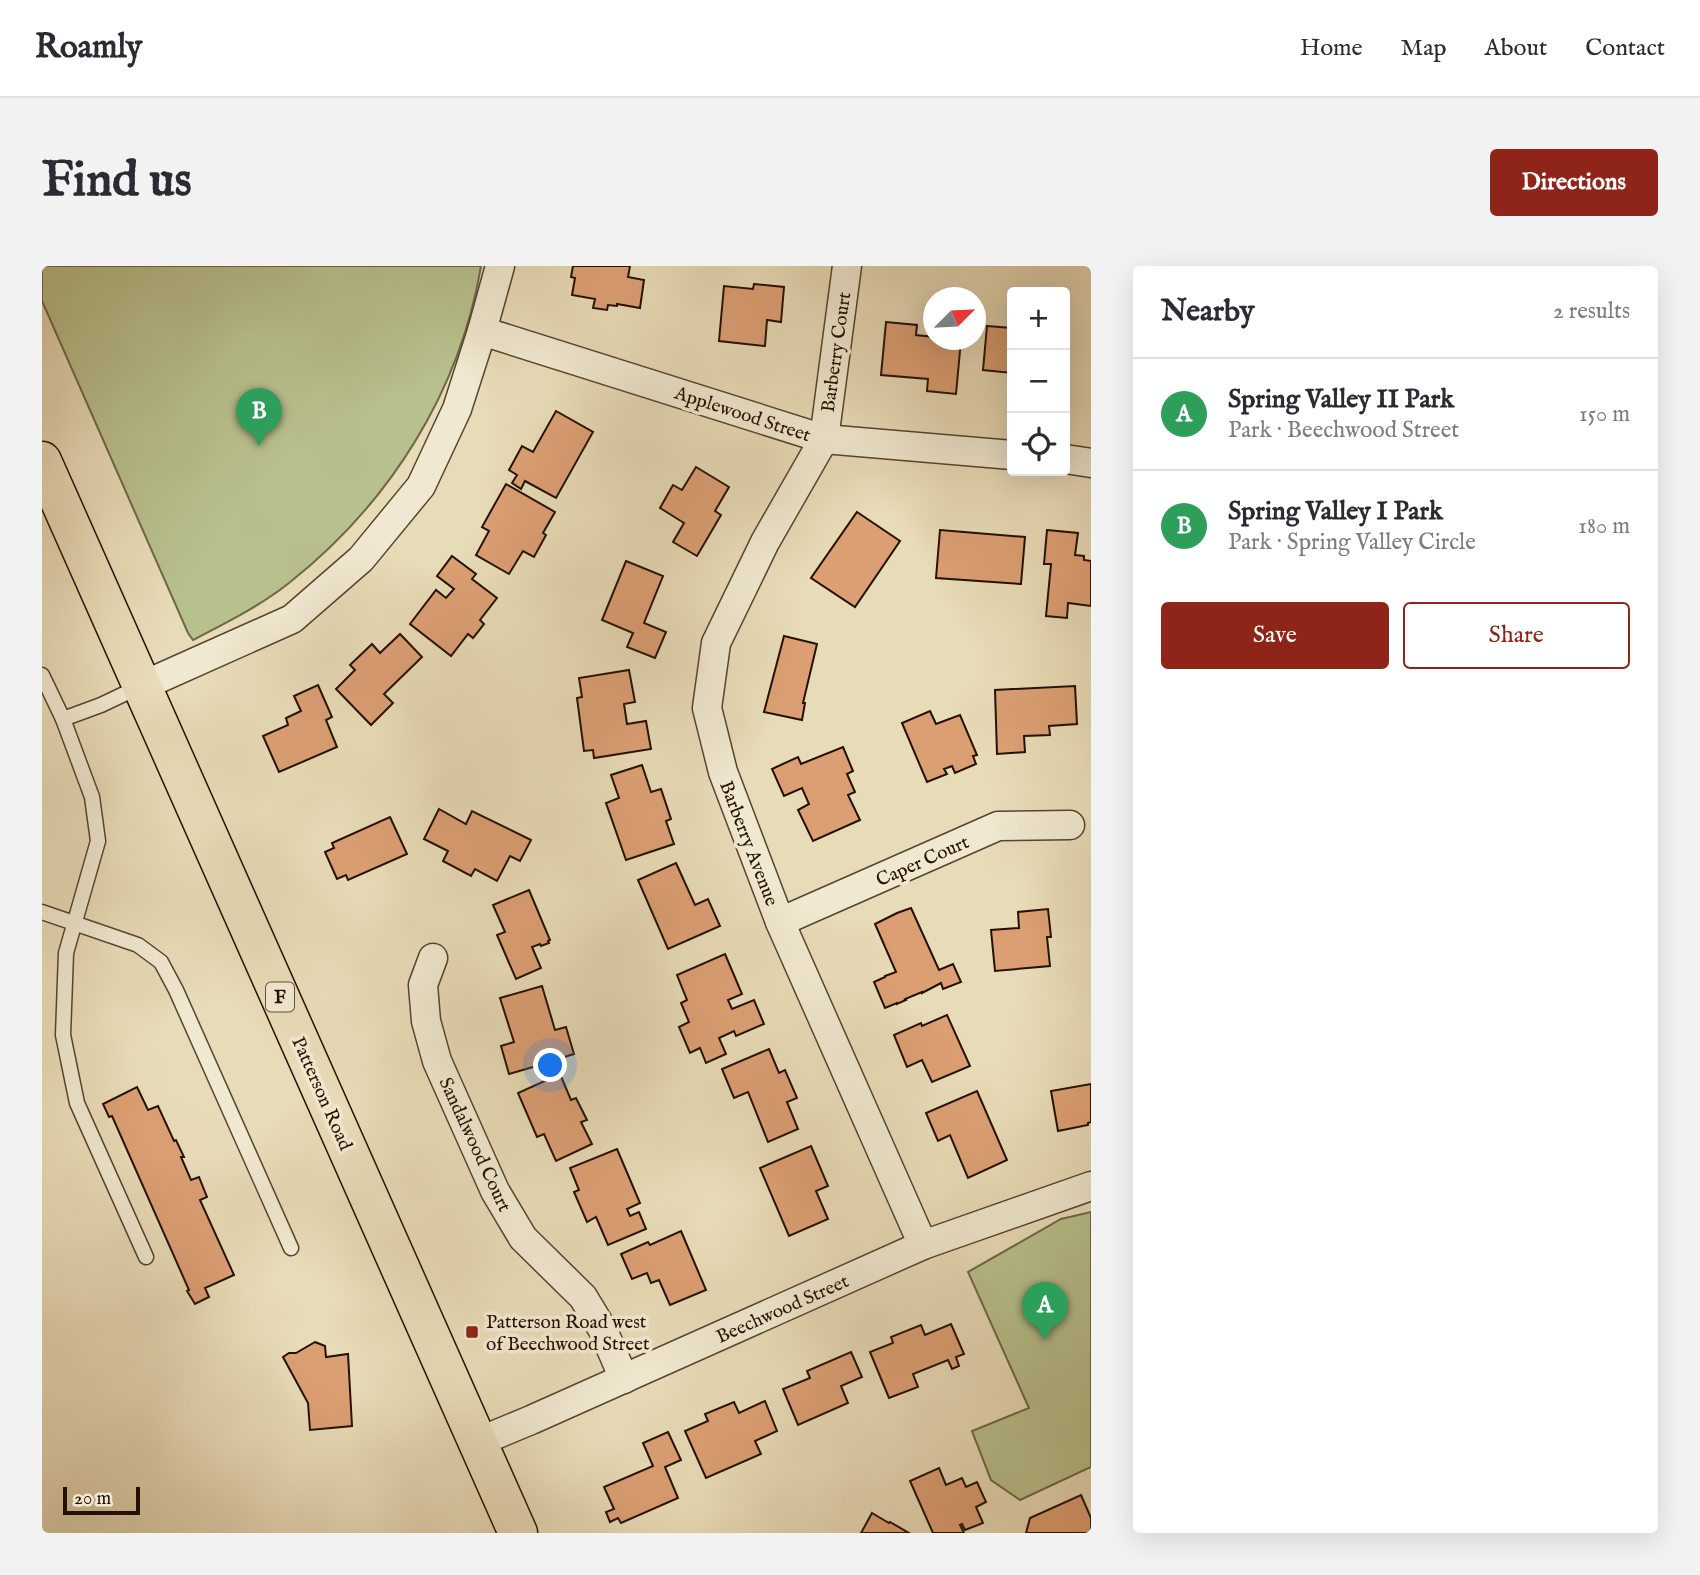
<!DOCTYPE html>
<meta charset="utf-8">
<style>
:root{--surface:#fff;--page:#f2f2f3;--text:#2b2b33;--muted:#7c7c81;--line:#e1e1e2;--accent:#8f2418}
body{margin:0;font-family:"IM FELL English",serif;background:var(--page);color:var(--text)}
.controls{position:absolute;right:21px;top:21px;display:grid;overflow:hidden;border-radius:7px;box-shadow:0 7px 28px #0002}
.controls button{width:63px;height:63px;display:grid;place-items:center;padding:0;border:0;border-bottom:2px solid var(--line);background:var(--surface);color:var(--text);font:35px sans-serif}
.compass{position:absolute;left:881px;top:21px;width:63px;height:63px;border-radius:50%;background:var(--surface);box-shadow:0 7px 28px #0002;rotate:66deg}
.scale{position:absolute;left:21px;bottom:18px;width:77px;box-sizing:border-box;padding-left:7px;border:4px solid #241100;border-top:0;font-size:19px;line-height:24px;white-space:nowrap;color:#241100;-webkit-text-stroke:5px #f0e8d0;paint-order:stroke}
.you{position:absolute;left:509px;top:800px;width:24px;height:24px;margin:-18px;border:5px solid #fff;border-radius:50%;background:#1a73e8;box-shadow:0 0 0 10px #1a73e833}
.badge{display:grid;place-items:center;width:46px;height:46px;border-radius:50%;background:var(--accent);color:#fff;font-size:23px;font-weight:700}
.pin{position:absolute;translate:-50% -58px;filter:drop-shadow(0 2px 4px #0008)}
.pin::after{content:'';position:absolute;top:37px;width:24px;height:21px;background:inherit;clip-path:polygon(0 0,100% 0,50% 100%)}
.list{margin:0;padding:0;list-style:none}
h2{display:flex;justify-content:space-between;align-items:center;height:91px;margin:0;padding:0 28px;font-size:30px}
h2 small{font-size:23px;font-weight:400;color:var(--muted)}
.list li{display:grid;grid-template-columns:46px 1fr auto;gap:21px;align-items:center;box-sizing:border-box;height:112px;padding:0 28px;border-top:2px solid var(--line)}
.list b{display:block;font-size:26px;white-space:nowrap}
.list p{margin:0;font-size:23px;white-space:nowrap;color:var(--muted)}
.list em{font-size:23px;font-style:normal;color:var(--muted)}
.actions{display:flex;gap:14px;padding:21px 28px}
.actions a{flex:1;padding:16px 0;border:2px solid var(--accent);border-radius:7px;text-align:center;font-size:24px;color:var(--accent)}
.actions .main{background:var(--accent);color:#fff}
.icon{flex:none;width:38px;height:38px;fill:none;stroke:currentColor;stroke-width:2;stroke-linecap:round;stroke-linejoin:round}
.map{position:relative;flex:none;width:1049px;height:1267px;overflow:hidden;border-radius:7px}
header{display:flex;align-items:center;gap:42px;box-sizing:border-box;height:98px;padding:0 35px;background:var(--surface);border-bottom:2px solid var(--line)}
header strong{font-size:33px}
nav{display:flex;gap:38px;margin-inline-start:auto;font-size:24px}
.intro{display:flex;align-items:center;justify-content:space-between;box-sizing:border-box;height:168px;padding:0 42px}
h1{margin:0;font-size:49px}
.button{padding:18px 32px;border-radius:7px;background:var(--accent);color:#fff;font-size:24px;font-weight:700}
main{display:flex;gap:42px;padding:0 42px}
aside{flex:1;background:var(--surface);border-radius:7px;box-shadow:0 7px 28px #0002}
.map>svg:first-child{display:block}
.green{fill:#b8c08d;stroke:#6e6846;stroke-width:2}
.building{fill:#dc9f74;stroke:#241100;stroke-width:2}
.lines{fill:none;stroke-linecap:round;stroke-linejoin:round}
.lane-casing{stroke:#55442e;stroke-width:17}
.street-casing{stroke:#55442e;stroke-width:31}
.primary-casing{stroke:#241100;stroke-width:41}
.lane{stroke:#f0e8d0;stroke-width:14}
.street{stroke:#f0e8d0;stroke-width:28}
.primary{stroke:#e8dbb7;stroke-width:38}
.poi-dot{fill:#8f2418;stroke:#f0e8d0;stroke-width:2.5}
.labels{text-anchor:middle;stroke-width:7;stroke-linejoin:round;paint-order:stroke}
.shield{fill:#f0e8d0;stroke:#61523e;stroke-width:2}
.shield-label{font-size:18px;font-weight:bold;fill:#241100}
.street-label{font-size:19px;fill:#241100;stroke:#f0e8d0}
.poi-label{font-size:19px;fill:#241100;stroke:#f0e8d0;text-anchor:start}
</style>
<header>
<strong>Roamly</strong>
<nav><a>Home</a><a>Map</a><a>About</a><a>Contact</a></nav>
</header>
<div class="intro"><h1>Find us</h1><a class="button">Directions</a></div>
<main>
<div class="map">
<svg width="1049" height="1267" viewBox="0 0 1049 1267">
<rect width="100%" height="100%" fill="#e8dbb7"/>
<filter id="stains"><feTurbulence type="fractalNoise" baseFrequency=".00286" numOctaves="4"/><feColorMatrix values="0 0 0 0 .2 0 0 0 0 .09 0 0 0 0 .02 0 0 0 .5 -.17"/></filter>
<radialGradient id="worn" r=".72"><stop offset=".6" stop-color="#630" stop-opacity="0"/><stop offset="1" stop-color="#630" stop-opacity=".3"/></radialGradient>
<!-- green -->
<g class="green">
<path d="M0,0H439C418,126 347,238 247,317C218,340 184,357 151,374L146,367L0,35Z"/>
<path d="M1049,946V1201L978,1234L949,1214L930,1165L987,1142L926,1006L1019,953Z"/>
</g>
<!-- building -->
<g class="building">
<path d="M531,0H588L586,11L602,14L598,42L575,38V40L566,39L565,44L551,42L553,33L530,29L533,12L529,11Z"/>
<path d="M712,18L742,21L739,56L725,54L723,80L677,75L682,20L711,23Z"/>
<path d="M844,56L875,59L874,69L892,71V74H919L914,128L885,125L886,113L839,109Z"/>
<path d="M945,60L970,62V107L941,104Z"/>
<path d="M514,145L551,166L514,232L483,215L479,223L470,217L475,209L467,204L480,180L491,186Z"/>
<path d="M654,201L687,221L673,245L679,249L655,290L631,276L642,257L618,242L631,219L640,224Z"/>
<path d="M464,218L513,246L501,267L504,269L492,291L481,285L467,308L434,289L447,265L440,261Z"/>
<path d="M815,246L858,275L813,341L769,312Z"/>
<path d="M898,264L983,271L979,318L894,312Z"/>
<path d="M1005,264L1036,267L1033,289L1042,290V294L1049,295V340L1026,337L1025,352L1004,350L1009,298H1002Z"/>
<path d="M410,290L434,308L430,313L455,332L438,354L442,358L431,372L426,368L409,390L368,358L394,324L404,332L412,323L395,310Z"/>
<path d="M584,295L621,310L602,357L624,366L613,392L585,381L591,367L560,354Z"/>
<path d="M358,368L380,391L342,428L351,437L329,459L294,423L313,404L308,399L330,378L338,387Z"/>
<path d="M742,370L775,378L761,437H763L760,454L722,446Z"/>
<path d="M587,404L593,436L582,438L585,458L604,455L609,483L552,492L551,484L542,485L535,432L540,431L537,412Z"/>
<path d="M276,419L290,451L284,454L295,481L237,506L221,470L246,459L244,452L259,445L252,430Z"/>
<path d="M1033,420L1035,458L1007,460L1008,469L982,470L983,486L955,488L953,424Z"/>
<path d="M888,445L894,458L918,449L935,489L931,490L934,498L913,507L910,500L902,503L905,508L885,516L860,457Z"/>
<path d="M801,481L811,505L805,508L813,526L806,529L818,554L771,575L756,544L767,538L760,522L742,530L730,503L756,491L759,498Z"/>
<path d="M600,499L609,526L619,523L629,553L624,555L632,578L584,594L564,537L577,532L569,509Z"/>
<path d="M397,543L424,558L430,545L489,574L478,595L468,590L455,615L433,603L429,610L401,595L406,585L382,573Z"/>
<path d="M348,551L365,588L306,614L304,609L295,613L283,586L292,582L290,577Z"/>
<path d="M634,597L653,639L666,633L678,660L626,683L596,614Z"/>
<path d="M487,624L508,674L506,675L507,677L499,680L498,678L490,681L499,702L474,713L455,669L463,666L451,639Z"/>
<path d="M869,642L897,704L911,698L919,716L901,723L899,717L880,727V726L863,733L864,734L855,738V737L843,742L832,716L843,711V710L854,706L833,658L855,647Z"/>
<path d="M1006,643L1009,671H1005L1008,700L953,705L949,664L977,662L976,646Z"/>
<path d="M683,688L700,728L686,734L690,743L712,734L722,758L694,770L692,765L677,772L684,788L664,797L658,782L648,787L637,761L647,756L639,737L645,734L635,709Z"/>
<path d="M500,720L513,764L524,761L532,788L519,792V793L467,808L459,780L472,776L458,732Z"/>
<path d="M905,749L928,800L890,816L880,794L865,801L852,769L879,757L880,760Z"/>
<path d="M727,783L737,807L743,804L755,832L745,836L756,863L726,876L706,826L692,832L680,803Z"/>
<path d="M518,808L529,834L534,832L545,854L539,856L550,878L514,895L502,868L495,871L476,827Z"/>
<path d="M1049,818V856L1046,857V859L1016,865L1009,825Z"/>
<path d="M95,821L106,844L116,840L132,875L134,874L142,891H139L149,914L157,911L165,931L158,934L192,1009L163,1022L167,1031L153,1038L145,1025L147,1024L70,850L67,851L61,838Z"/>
<path d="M935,825L965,894L926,912L908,869L896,875L884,847Z"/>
<path d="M769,880L786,920L774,925L786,953L747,970L718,902Z"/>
<path d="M575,883L598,937L585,943L588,950L597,946L604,963L566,979L554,951L545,956L532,926L537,924L528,902Z"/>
<path d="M639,965L664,1024L628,1039L617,1014L609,1017L605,1007L590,1013L579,988L606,976L608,979Z"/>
<path d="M909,1058L922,1088L914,1091L917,1100L910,1103L906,1094L871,1108L876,1121L847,1132L828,1086L851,1077L849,1071L879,1059L883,1069Z"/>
<path d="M273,1076L283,1080L284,1091L306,1088L310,1160L268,1164L266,1137L241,1091L247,1087H254Z"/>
<path d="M809,1086L820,1111L799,1120L806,1137L756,1159L741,1123L768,1112L765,1105Z"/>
<path d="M723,1135L735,1165L713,1175L719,1188L664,1212L643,1165L666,1155L663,1148L692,1136L697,1147Z"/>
<path d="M626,1166L639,1194L623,1201L636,1232L579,1257L576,1252L568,1256L564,1246L572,1243L562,1221L611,1200L601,1177Z"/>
<path d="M897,1202L904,1219L920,1212L924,1221L935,1216L944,1236L934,1241L941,1257L923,1264L920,1258L918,1259L922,1267H891L868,1215Z"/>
<path d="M1039,1229L1049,1252V1267H984L988,1252Z"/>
<path d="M830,1247L847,1257L848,1256L867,1267H819Z"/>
</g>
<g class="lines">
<defs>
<g id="lane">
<path d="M0,409L21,453L50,531L56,575L24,687L21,769L35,837L104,991"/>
<path d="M21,453L59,439L99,420"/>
<path d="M0,646L96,679L119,696L134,724L249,982"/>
</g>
<g id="street">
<path d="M805,0L782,173L723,276L674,377L665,442L681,506L738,656L881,979"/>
<path d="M440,65L782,173L970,189"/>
<path d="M1023,193L1049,197"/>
<path d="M100,420L250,353L319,293L379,220L415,143L440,65L458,0"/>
<path d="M738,656L956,560L1028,559"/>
<path d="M391,692L381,719L384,755L395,795L453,925L481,972L541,1031L561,1064L582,1113"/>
<path d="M436,1176L489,1154L881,979L1049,920"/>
</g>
<path id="primary" d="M0,195L476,1267"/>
</defs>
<!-- lane casing -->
<use href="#lane" class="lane-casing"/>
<!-- street casing -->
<use href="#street" class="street-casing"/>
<!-- primary casing -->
<use href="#primary" class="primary-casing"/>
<!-- lane -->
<use href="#lane" class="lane"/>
<!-- street -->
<use href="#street" class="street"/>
<!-- primary -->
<use href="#primary" class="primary"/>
</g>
<!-- markers -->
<rect class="poi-dot" x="423" y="1059" width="14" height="14" rx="3.5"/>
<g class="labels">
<!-- shield labels -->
<rect class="shield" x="224" y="716.5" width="28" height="29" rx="5"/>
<g class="shield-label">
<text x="238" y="737">F</text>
</g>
<!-- street labels -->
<g class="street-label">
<text transform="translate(793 86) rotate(-82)" y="7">Barberry Court</text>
<text transform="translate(701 147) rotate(18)" y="7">Applewood Street</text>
<text transform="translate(708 577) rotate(69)" y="7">Barberry Avenue</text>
<text transform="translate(880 594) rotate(-24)" y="7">Caper Court</text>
<text transform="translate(281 827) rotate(66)" y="7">Patterson Road</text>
<text transform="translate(434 878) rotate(65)" y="7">Sandalwood Court</text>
<text transform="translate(740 1042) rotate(-24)" y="7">Beechwood Street</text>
</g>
<!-- poi labels -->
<g class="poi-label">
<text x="444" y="1062">Patterson Road west<tspan x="444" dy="22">of Beechwood Street</tspan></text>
</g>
</g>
<rect width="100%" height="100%" filter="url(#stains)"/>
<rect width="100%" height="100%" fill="url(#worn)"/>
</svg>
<div class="controls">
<button>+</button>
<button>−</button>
<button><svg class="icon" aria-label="locate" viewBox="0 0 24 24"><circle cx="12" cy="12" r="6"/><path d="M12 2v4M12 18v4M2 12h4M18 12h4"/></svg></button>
</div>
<svg class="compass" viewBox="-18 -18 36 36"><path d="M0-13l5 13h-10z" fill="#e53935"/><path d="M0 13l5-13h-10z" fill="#7c7c81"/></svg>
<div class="scale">20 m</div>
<div class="you"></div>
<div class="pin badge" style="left:1003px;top:1074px;background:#2e9e5b">A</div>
<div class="pin badge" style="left:217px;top:180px;background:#2e9e5b">B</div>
</div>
<aside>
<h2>Nearby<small>2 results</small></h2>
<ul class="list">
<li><span class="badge" style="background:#2e9e5b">A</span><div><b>Spring Valley II Park</b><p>Park · Beechwood Street</p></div><em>150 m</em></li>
<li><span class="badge" style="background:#2e9e5b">B</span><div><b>Spring Valley I Park</b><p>Park · Spring Valley Circle</p></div><em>180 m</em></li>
</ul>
<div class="actions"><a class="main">Save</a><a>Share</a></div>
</aside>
</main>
